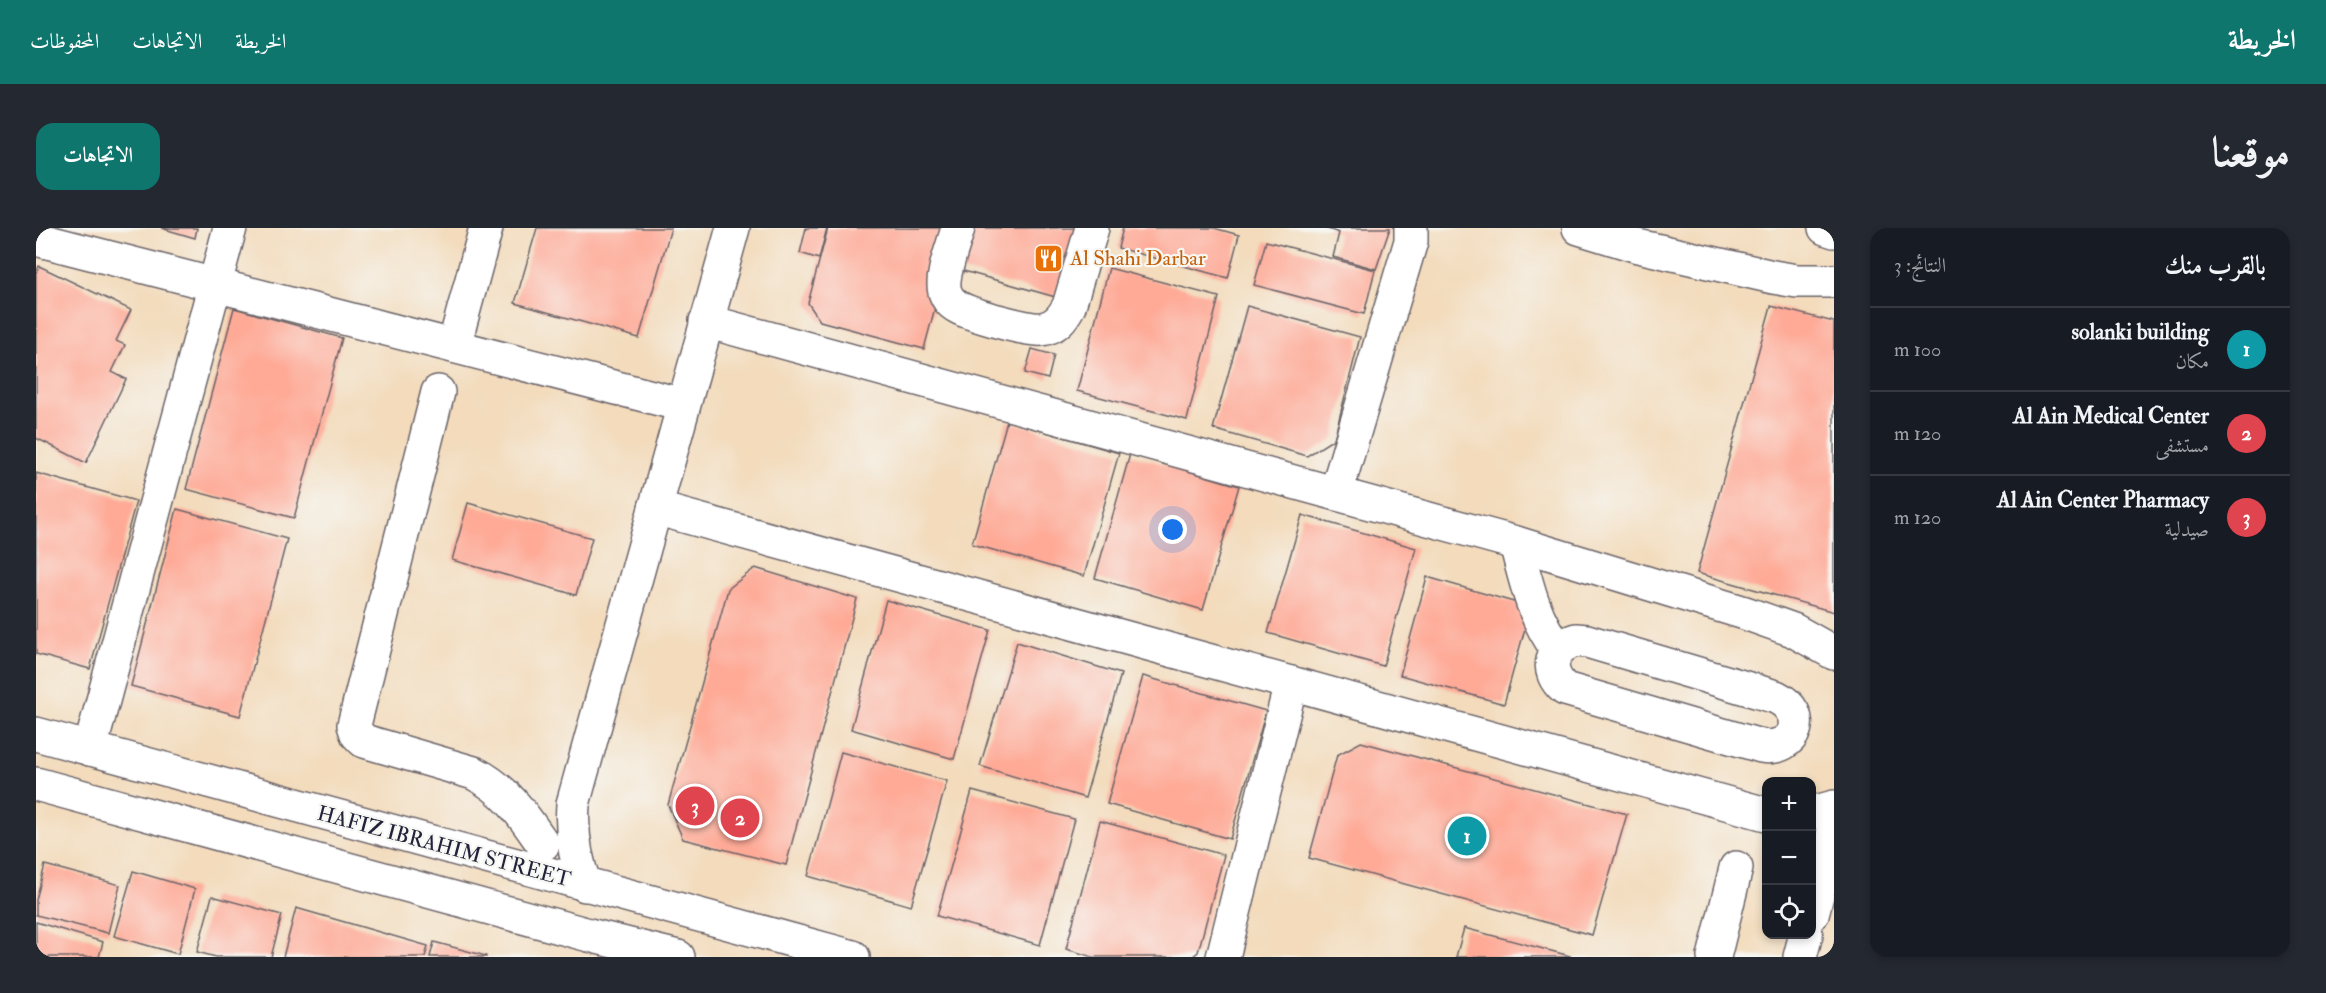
<!DOCTYPE html>
<html lang="ar">
<meta charset="utf-8">
<style>
:root{--surface:#171b24;--page:#242831;--text:#f1f3f6;--muted:#9ea1a6;--line:#363941;--accent:#0f766e}
body{margin:0;font-family:"IM FELL Double Pica",Amiri,serif;background:var(--page);color:var(--text);direction:rtl}
.controls{position:absolute;right:18px;bottom:18px;display:grid;overflow:hidden;border-radius:12px;box-shadow:0 3px 9px #0003}
.controls button{width:54px;height:54px;display:grid;place-items:center;padding:0;border:0;border-bottom:2px solid var(--line);background:var(--surface);color:var(--text);font:30px sans-serif}
.you{position:absolute;left:1137px;top:302px;width:21px;height:21px;margin:-15px;border:4px solid #fff;border-radius:50%;background:#1a73e8;box-shadow:0 0 0 9px #1a73e833}
.badge{display:grid;place-items:center;width:39px;height:39px;border-radius:50%;background:var(--accent);color:#fff;font-size:20px;font-weight:700}
.pin{position:absolute;translate:-50% -50%;border:3px solid #fff;box-shadow:0 2px 6px #0006}
.list{margin:0;padding:0;list-style:none}
h2{display:flex;justify-content:space-between;align-items:center;height:78px;margin:0;padding:0 24px;font-size:26px}
h2 small{font-size:20px;font-weight:400;color:var(--muted)}
.list li{display:grid;grid-template-columns:39px 1fr auto;gap:18px;align-items:center;box-sizing:border-box;height:84px;padding:0 24px;border-top:2px solid var(--line)}
.list b{display:block;font-size:22px;white-space:nowrap}
.list p{margin:0;font-size:20px;white-space:nowrap;color:var(--muted)}
.list em{font-size:20px;font-style:normal;color:var(--muted)}
.icon{flex:none;width:33px;height:33px;fill:none;stroke:currentColor;stroke-width:2;stroke-linecap:round;stroke-linejoin:round}
.map{position:relative;flex:none;width:1798px;height:729px;overflow:hidden;direction:ltr;border-radius:18px}
header{display:flex;align-items:center;gap:36px;box-sizing:border-box;height:84px;padding:0 30px;background:var(--accent);color:#fff}
header strong{font-size:28px}
nav{display:flex;gap:33px;margin-inline-start:auto;font-size:21px}
.intro{display:flex;align-items:center;justify-content:space-between;box-sizing:border-box;height:144px;padding:0 36px}
h1{margin:0;font-size:42px}
.button{padding:15px 27px;border-radius:18px;background:var(--accent);color:#fff;font-size:21px;font-weight:700}
main{display:flex;gap:36px;padding:0 36px}
aside{flex:1;background:var(--surface);border-radius:18px;box-shadow:0 3px 9px #0003}
.map>svg:first-child{display:block}
.building{fill:#feaa97}
.lines{fill:none;stroke-linecap:round;stroke-linejoin:round}
.minor-casing{stroke:#6b6368;stroke-width:36}
.major-casing{stroke:#6b6368;stroke-width:36}
.minor{stroke:#fff;stroke-width:33}
.major{stroke:#fff;stroke-width:33}
.labels{text-anchor:middle;stroke-width:4.5;stroke-linejoin:round;paint-order:stroke}
.food-label{font-size:21px;fill:#c56008;stroke:#f6f6f2;text-anchor:start}
.street-label{font-size:21px;fill:#22223b;stroke:#f6f6f2}
</style>
<header>
<strong>الخريطة</strong>
<nav><a>الخريطة</a><a>الاتجاهات</a><a>المحفوظات</a></nav>
</header>
<div class="intro"><h1>موقعنا</h1><a class="button">الاتجاهات</a></div>
<main>
<aside>
<h2>بالقرب منك<small>النتائج: 3</small></h2>
<ul class="list">
<li><span class="badge" style="background:#0f9aa8">1</span><div><b>solanki building</b><p>مكان</p></div><em>100 m</em></li>
<li><span class="badge" style="background:#e0444e">2</span><div><b>Al Ain Medical Center</b><p>مستشفى</p></div><em>120 m</em></li>
<li><span class="badge" style="background:#e0444e">3</span><div><b>Al Ain Center Pharmacy</b><p>صيدلية</p></div><em>120 m</em></li>
</ul>
</aside>
<div class="map">
<svg width="1798" height="729" viewBox="0 0 1798 729">
<rect width="100%" height="100%" fill="#f6f6f2"/>
<filter id="ink" filterUnits="userSpaceOnUse"><feTurbulence type="fractalNoise" baseFrequency=".0167" numOctaves="2"/><feDisplacementMap in="SourceGraphic" scale="12" xChannelSelector="R" yChannelSelector="G"/><feConvolveMatrix kernelMatrix="1 2 1 2 8 2 1 2 1" color-interpolation-filters="sRGB"/></filter>
<filter id="wash" filterUnits="userSpaceOnUse"><feTurbulence type="fractalNoise" baseFrequency=".008" numOctaves="4" result="noise"/><feDisplacementMap in="SourceGraphic" scale="24" xChannelSelector="R" yChannelSelector="G"/><feGaussianBlur stdDeviation="1.35" result="paint"/><feColorMatrix in="noise" values="0 0 0 0 0 0 0 0 0 0 0 0 0 0 0 0 0 1.4 0 .05"/><feComposite in="paint" operator="in"/></filter>
<g filter="url(#wash)">
<rect width="100%" height="100%" fill="#f3dbbc"/>
<g id="blocks">
<!-- building -->
<g class="building">
<path d="M125,0H161L159,10Z"/>
<path d="M501,0H635L603,110L479,75Z"/>
<path d="M770,0H791L783,31L764,25Z"/>
<path d="M792,0H920L888,121L784,93L772,75Z"/>
<path d="M928,0H1042L1023,70L917,40Z"/>
<path d="M1087,0H1178L1203,7L1192,50L1082,20Z"/>
<path d="M1289,0H1354L1340,41L1297,29L1303,5Z"/>
<path d="M1230,13L1339,42L1328,86L1218,57Z"/>
<path d="M3,38L95,82L80,113L89,117L76,144L90,151L50,235L0,210V45Z"/>
<path d="M1073,40L1183,69L1151,192L1041,163Z"/>
<path d="M1211,78L1324,109L1298,211L1271,228L1177,201Z"/>
<path d="M1735,78L1798,94V384L1661,345Z"/>
<path d="M198,80L306,110L258,290L150,261Z"/>
<path d="M996,121L1018,127L1012,151L989,145Z"/>
<path d="M971,193L1083,225L1048,348L936,316Z"/>
<path d="M1094,226L1203,258L1167,382L1059,350Z"/>
<path d="M0,245L100,273L54,441L0,426Z"/>
<path d="M432,275L556,310L540,367L416,332Z"/>
<path d="M141,281L251,311L204,488L95,458Z"/>
<path d="M1266,287L1380,320L1347,438L1232,405Z"/>
<path d="M719,340L821,371L750,637L647,611L632,577L692,361Z"/>
<path d="M1391,349L1495,379L1468,476L1364,447Z"/>
<path d="M850,372L954,402L918,531L815,501Z"/>
<path d="M981,414L1085,446L1049,570L944,538Z"/>
<path d="M1107,448L1230,483L1194,611L1071,576Z"/>
<path d="M1325,514L1591,586L1556,707L1273,630L1301,527Z"/>
<path d="M805,524L911,553L875,678L772,648Z"/>
<path d="M936,563L1038,591L1004,717L901,688Z"/>
<path d="M1064,593L1188,627L1162,724L1156,729H1057L1030,721Z"/>
<path d="M9,637L84,657L72,705L0,687V672Z"/>
<path d="M97,643L159,661L142,726L78,708Z"/>
<path d="M176,668L246,687L235,729H180L161,724Z"/>
<path d="M260,680L392,718L389,729H247Z"/>
<path d="M0,694L67,714L63,729H0Z"/>
<path d="M1428,700L1534,728L1533,729H1420Z"/>
<path d="M398,714L450,728V729H394Z"/>
</g>
</g>
</g>
<g filter="url(#ink)">
<use href="#blocks" fill-opacity="0" stroke="#6b6368" stroke-width="1.5"/>
<g class="lines">
<defs>
<g id="minor">
<path d="M922,0C918,16 904,49 909,64C911,70 915,75 920,78C931,86 993,103 1006,101C1020,99 1027,89 1033,78L1056,0"/>
<path d="M1543,0L1602,18L1737,49L1761,53H1798"/>
<path d="M0,11L647,177"/>
<path d="M670,93L1480,315L1709,385L1757,402L1798,425"/>
<path d="M418,118L450,0"/>
<path d="M402,164L318,497L321,506L328,513L438,545C471,562 487,587 507,616"/>
<path d="M1300,265L1375,13V0"/>
<path d="M619,280L1730,586"/>
<path d="M1480,315C1490,354 1497,389 1522,422"/>
<path d="M1540,412L1551,413L1740,469C1773,485 1761,524 1725,518L1529,461C1508,443 1514,420 1540,412Z"/>
<path d="M0,506L817,729"/>
<path d="M54,521L194,0"/>
<path d="M0,556L553,707L642,729"/>
<path d="M1776,585L1798,579"/>
<path d="M549,657C539,631 535,605 537,576L697,0"/>
<path d="M1776,686L1798,602"/>
<path d="M1187,729L1255,455"/>
<path d="M1678,729L1700,640"/>
<path d="M1764,729L1770,706"/>
</g>
<path id="major" d="M1789,0L1798,3"/>
</defs>
<!-- minor casing -->
<use href="#minor" class="minor-casing"/>
<!-- major casing -->
<use href="#major" class="major-casing"/>
<!-- minor -->
<use href="#minor" class="minor"/>
<!-- major -->
<use href="#major" class="major"/>
</g>
</g>
<!-- icons -->
<defs>
<symbol id="restaurant-square" viewBox="-11 -11 22 22"><rect x="-9" y="-9" width="18" height="18" rx="4" fill="#e8710a" stroke="#f6f6f2"/><path d="M-5-6h1v4h1v-4h1v4h1v-4h1v5L-1.5 .5V6h-2V.5L-5-1ZM5-6V6H3V1.5H1.5Q1.5-4 5-6Z" fill="#fff"/></symbol>
</defs>
<g fill-rule="evenodd">
<use href="#restaurant-square" x="996" y="14" width="33" height="33"/>
</g>
<g class="labels">
<!-- food labels -->
<g class="food-label">
<text x="1034" y="37">Al Shahi Darbar</text>
</g>
<!-- street labels -->
<g class="street-label">
<text transform="translate(408 618) rotate(15)" y="7">HAFIZ IBRAHIM STREET</text>
</g>
</g>
</svg>
<div class="controls">
<button>+</button>
<button>−</button>
<button><svg class="icon" aria-label="locate" viewBox="0 0 24 24"><circle cx="12" cy="12" r="6"/><path d="M12 2v4M12 18v4M2 12h4M18 12h4"/></svg></button>
</div>
<div class="you"></div>
<div class="pin badge" style="left:1431px;top:608px;background:#0f9aa8">1</div>
<div class="pin badge" style="left:704px;top:590px;background:#e0444e">2</div>
<div class="pin badge" style="left:659px;top:578px;background:#e0444e">3</div>
</div>
</main>
